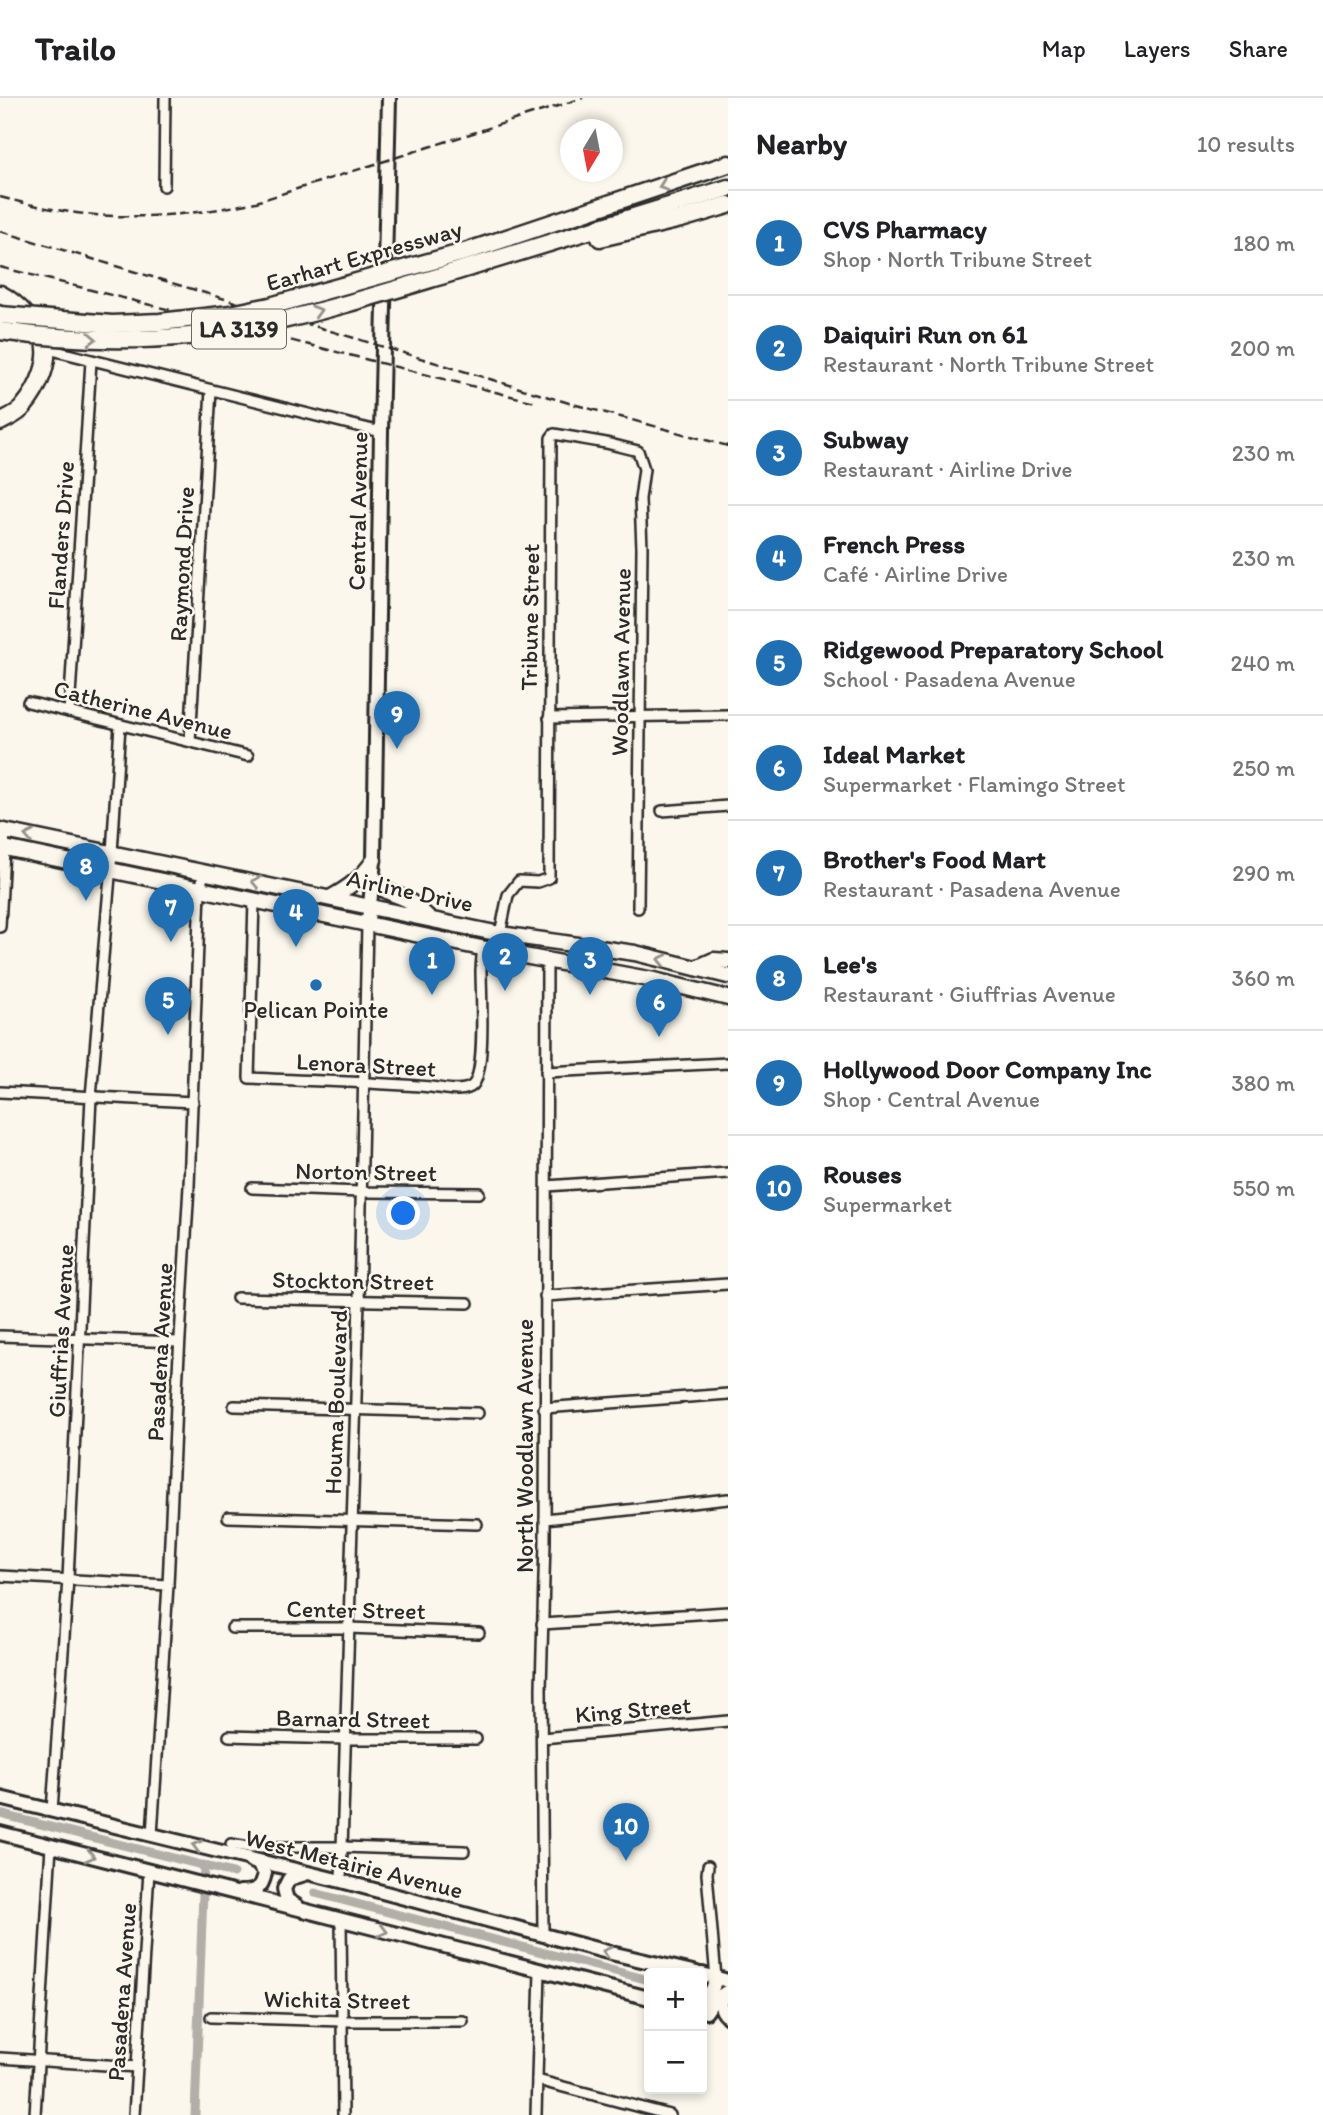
<!DOCTYPE html>
<meta charset="utf-8">
<style>
:root{--surface:#fff;--page:#f6f6f6;--text:#202124;--muted:#757577;--line:#e0e0e0;--accent:#1f6fb2}
body{margin:0;font-family:Itim,sans-serif;background:var(--page);color:var(--text)}
.controls{position:absolute;right:21px;bottom:21px;display:grid;overflow:hidden;border-radius:7px;box-shadow:0 4px 10px #0003}
.controls button{width:63px;height:63px;display:grid;place-items:center;padding:0;border:0;border-bottom:2px solid var(--line);background:var(--surface);color:var(--text);font:35px sans-serif}
.compass{position:absolute;left:560px;top:21px;width:63px;height:63px;border-radius:50%;background:var(--surface);box-shadow:0 4px 10px #0003;rotate:190deg}
.you{position:absolute;left:404px;top:1116px;width:24px;height:24px;margin:-18px;border:5px solid #fff;border-radius:50%;background:#1a73e8;box-shadow:0 0 0 10px #1a73e833}
.badge{display:grid;place-items:center;width:46px;height:46px;border-radius:50%;background:var(--accent);color:#fff;font-size:23px;font-weight:700}
.pin{position:absolute;translate:-50% -58px;filter:drop-shadow(0 2px 4px #0008)}
.pin::after{content:'';position:absolute;top:37px;width:24px;height:21px;background:inherit;clip-path:polygon(0 0,100% 0,50% 100%)}
.list{margin:0;padding:0;list-style:none}
h2{display:flex;justify-content:space-between;align-items:center;height:91px;margin:0;padding:0 28px;font-size:30px}
h2 small{font-size:23px;font-weight:400;color:var(--muted)}
.list li{display:grid;grid-template-columns:46px 1fr auto;gap:21px;align-items:center;box-sizing:border-box;height:105px;padding:0 28px;border-top:2px solid var(--line)}
.list b{display:block;font-size:26px;white-space:nowrap}
.list p{margin:0;font-size:23px;white-space:nowrap;color:var(--muted)}
.list em{font-size:23px;font-style:normal;color:var(--muted)}
.map{position:relative;flex:none;width:728px;height:2017px;overflow:hidden}
header{display:flex;align-items:center;gap:42px;box-sizing:border-box;height:98px;padding:0 35px;background:var(--surface);border-bottom:2px solid var(--line)}
header strong{font-size:33px}
nav{display:flex;gap:38px;margin-inline-start:auto;font-size:24px}
main{display:flex}
aside{flex:1;background:var(--surface)}
.map>svg:first-child{display:block}
.lines{fill:none;stroke-linecap:round;stroke-linejoin:round}
.canal{stroke:#b1afa7;stroke-width:9}
.minor-casing{stroke:#2b2b2b;stroke-width:14}
.secondary-casing{stroke:#2b2b2b;stroke-width:18}
.trunk-casing{stroke:#2b2b2b;stroke-width:19}
.motorway-casing{stroke:#2b2b2b;stroke-width:21}
.minor{stroke:#fbf7ec;stroke-width:9}
.secondary{stroke:#fbf7ec;stroke-width:12}
.trunk{stroke:#fbf7ec;stroke-width:14}
.motorway{stroke:#fbf7ec;stroke-width:16}
.rail{stroke:#2b2b2b;stroke-width:2.5;stroke-dasharray:10 5;stroke-linecap:butt}
.motorway-bridge-casing{stroke:#2b2b2b;stroke-width:21;stroke-linecap:butt}
.motorway-bridge{stroke:#fbf7ec;stroke-width:16}
.oneway{stroke:#93918c}
.poi-dot{fill:#1f6fb2;stroke:#fbf7ec;stroke-width:2.5}
.labels{text-anchor:middle;stroke-width:5;stroke-linejoin:round;paint-order:stroke}
.shield{fill:#fbf7ec;stroke:#696865;stroke-width:2}
.shield-label{font-size:23px;font-weight:bold;fill:#2b2b2b}
.street-label{font-size:24px;fill:#2b2b2b;stroke:#fbf7ec}
.poi-label{font-size:24px;fill:#2b2b2b;stroke:#fbf7ec}
</style>
<header>
<strong>Trailo</strong>
<nav><a>Map</a><a>Layers</a><a>Share</a></nav>
</header>
<main>
<div class="map">
<svg width="728" height="2017" viewBox="0 0 728 2017">
<rect width="100%" height="100%" fill="#fbf7ec"/>
<filter id="ink" filterUnits="userSpaceOnUse"><feTurbulence type="fractalNoise" baseFrequency=".0143" numOctaves="2"/><feDisplacementMap in="SourceGraphic" scale="14" xChannelSelector="R" yChannelSelector="G"/><feConvolveMatrix kernelMatrix="1 2 1 2 8 2 1 2 1" color-interpolation-filters="sRGB"/></filter>
<g filter="url(#ink)">
<g class="lines">
<!-- canal -->
<g class="canal">
<path d="M0,1716L233,1775"/>
<path d="M315,1795L649,1882"/>
<path d="M195,2017L204,1767"/>
</g>
<defs>
<g id="minor">
<path d="M164,88L165,0"/>
<path d="M56,253L381,334"/>
<path d="M28,604L248,658"/>
<path d="M69,614L91,263"/>
<path d="M549,620L728,617"/>
<path d="M190,643L211,292"/>
<path d="M662,713L728,708"/>
<path d="M254,803L249,980C310,983 371,984 431,989C442,990 464,996 473,987C486,973 481,894 481,872L482,858L486,851"/>
<path d="M0,829L5,733"/>
<path d="M500,836L508,797L519,783L538,784L549,780L551,340L554,336L606,345L638,353L644,371L640,401L642,450L638,810"/>
<path d="M546,974L728,965"/>
<path d="M0,994L193,1004"/>
<path d="M547,1088L728,1075"/>
<path d="M252,1090L361,1094L479,1095"/>
<path d="M545,1198L728,1186"/>
<path d="M237,1200L468,1205"/>
<path d="M0,1238L179,1244"/>
<path d="M234,1308L478,1315"/>
<path d="M544,1310L728,1296"/>
<path d="M228,1419L477,1426"/>
<path d="M545,1421L728,1401"/>
<path d="M0,1478L168,1487"/>
<path d="M542,1526L728,1514"/>
<path d="M232,1530H348L479,1535"/>
<path d="M229,1638L345,1641H476"/>
<path d="M542,1640L728,1623"/>
<path d="M52,1713L68,1481L91,999L112,755L120,627"/>
<path d="M152,1737L168,1487L176,1307L189,1088L200,792L204,774"/>
<path d="M231,1746L249,1749H342L464,1753"/>
<path d="M708,1768L707,1776L716,1880"/>
<path d="M341,1783L359,1203L367,826"/>
<path d="M341,1822L343,2017"/>
<path d="M543,1836L541,1590L545,1443L547,861"/>
<path d="M211,1919L342,1923H463"/>
<path d="M0,1960L137,1969"/>
<path d="M537,1982L670,2017"/>
<path d="M35,2017L51,1748"/>
<path d="M134,2017L149,1773"/>
<path d="M536,2017L540,1872"/>
</g>
<g id="secondary">
<path d="M367,826L370,808L374,762L381,334L389,0"/>
<path d="M0,1700L341,1783L611,1855L697,1875"/>
<path d="M0,1735L649,1900"/>
<path d="M240,1794C256,1794 262,1791 265,1775L257,1765L251,1763"/>
<path d="M297,1808L287,1802L284,1791L289,1781L305,1776"/>
<path d="M702,1876L728,1883"/>
<path d="M725,1895C720,1905 719,1911 728,1919"/>
<path d="M702,1901L712,1892L716,1880"/>
<path d="M706,1914L714,1902L728,1893"/>
</g>
<g id="trunk">
<path d="M0,732L500,836L635,855L728,878"/>
<path d="M0,749L486,851L654,882L728,900"/>
<path d="M373,778C386,797 386,792 406,801C414,805 422,814 429,820"/>
<path d="M330,800C350,789 362,780 374,762"/>
<path d="M696,870L714,862L728,863"/>
</g>
<g id="motorway">
<path d="M600,140L681,121L728,107"/>
<path d="M468,153L728,66"/>
<path d="M471,169L728,90"/>
<path d="M0,196C12,202 20,210 29,220C34,226 40,232 43,238C53,260 38,292 23,309C18,316 7,320 0,324"/>
</g>
</defs>
<!-- minor casing -->
<use href="#minor" class="minor-casing"/>
<!-- secondary casing -->
<use href="#secondary" class="secondary-casing"/>
<!-- trunk casing -->
<use href="#trunk" class="trunk-casing"/>
<!-- motorway casing -->
<use href="#motorway" class="motorway-casing"/>
<!-- minor -->
<use href="#minor" class="minor"/>
<!-- secondary -->
<use href="#secondary" class="secondary"/>
<!-- trunk -->
<use href="#trunk" class="trunk"/>
<!-- motorway -->
<use href="#motorway" class="motorway"/>
<!-- rail -->
<g class="rail">
<path d="M0,99C28,106 56,113 85,116C142,122 200,116 256,104L583,0"/>
<path d="M0,133L569,305L728,348"/>
<path d="M0,169L535,304"/>
</g>
<defs>
<g id="motorway-bridge">
<path d="M0,217L112,226L160,224L231,216L270,208L468,153"/>
<path d="M0,233C88,245 178,245 265,226C335,211 403,189 471,169"/>
</g>
</defs>
<!-- motorway-bridge casing -->
<use href="#motorway-bridge" class="motorway-bridge-casing"/>
<!-- motorway-bridge -->
<use href="#motorway-bridge" class="motorway-bridge"/>
</g>
<!-- one-way arrows -->
<defs><path id="oneway-chevron" d="M-2-3.5L2.5 0L-2 3.5" fill="none" stroke-width="1.6" stroke-linecap="round" stroke-linejoin="round" transform="scale(1.75)"/></defs>
<g class="oneway">
<use href="#oneway-chevron" transform="translate(663 88) rotate(161)"/>
<use href="#oneway-chevron" transform="translate(317 213) rotate(-16)"/>
<use href="#oneway-chevron" transform="translate(92 241) rotate(2)"/>
<use href="#oneway-chevron" transform="translate(29 738) rotate(-169)"/>
<use href="#oneway-chevron" transform="translate(256 784) rotate(-168)"/>
<use href="#oneway-chevron" transform="translate(662 862) rotate(-167)"/>
<use href="#oneway-chevron" transform="translate(197 1748) rotate(-166)"/>
<use href="#oneway-chevron" transform="translate(90 1758) rotate(14)"/>
<use href="#oneway-chevron" transform="translate(383 1833) rotate(14)"/>
<use href="#oneway-chevron" transform="translate(607 1854) rotate(-165)"/>
</g>
</g>
<!-- markers -->
<circle class="poi-dot" cx="316" cy="887" r="7"/>
<g class="labels">
<!-- shield labels -->
<rect class="shield" x="192" y="211.5" width="94" height="39" rx="5"/>
<g class="shield-label">
<text x="239" y="239">LA 3139</text>
</g>
<!-- street labels -->
<g class="street-label">
<text transform="translate(364 158) rotate(-16)" y="8">Earhart Expressway</text>
<text transform="translate(358 413) rotate(-89)" y="8">Central Avenue</text>
<text transform="translate(61 437) rotate(-86)" y="8">Flanders Drive</text>
<text transform="translate(182 466) rotate(-87)" y="8">Raymond Drive</text>
<text transform="translate(530 519) rotate(-89)" y="8">Tribune Street</text>
<text transform="translate(621 564) rotate(-89)" y="8">Woodlawn Avenue</text>
<text transform="translate(143 612) rotate(14)" y="8">Catherine Avenue</text>
<text transform="translate(410 793) rotate(12)" y="8">Airline Drive</text>
<text transform="translate(366 967) rotate(3)" y="8">Lenora Street</text>
<text transform="translate(366 1074) rotate(1)" y="8">Norton Street</text>
<text transform="translate(353 1183) rotate(1)" y="8">Stockton Street</text>
<text transform="translate(61 1233) rotate(-87)" y="8">Giuffrias Avenue</text>
<text transform="translate(160 1254) rotate(-87)" y="8">Pasadena Avenue</text>
<text transform="translate(336 1304) rotate(-88)" y="8">Houma Boulevard</text>
<text transform="translate(525 1348) rotate(-90)" y="8">North Woodlawn Avenue</text>
<text transform="translate(356 1512) rotate(1)" y="8">Center Street</text>
<text transform="translate(633 1612) rotate(-5)" y="8">King Street</text>
<text transform="translate(353 1621) rotate(1)" y="8">Barnard Street</text>
<text transform="translate(354 1766) rotate(14)" y="8">West Metairie Avenue</text>
<text transform="translate(122 1894) rotate(-86)" y="8">Pasadena Avenue</text>
<text transform="translate(337 1902) rotate(1)" y="8">Wichita Street</text>
</g>
<!-- poi labels -->
<g class="poi-label">
<text x="316" y="920">Pelican Pointe</text>
</g>
</g>
</svg>
<div class="controls">
<button>+</button>
<button>−</button>
</div>
<svg class="compass" viewBox="-18 -18 36 36"><path d="M0-13l5 13h-10z" fill="#e53935"/><path d="M0 13l5-13h-10z" fill="#757577"/></svg>
<div class="you"></div>
<div class="pin badge" style="left:432px;top:897px">1</div>
<div class="pin badge" style="left:505px;top:893px">2</div>
<div class="pin badge" style="left:590px;top:897px">3</div>
<div class="pin badge" style="left:296px;top:849px">4</div>
<div class="pin badge" style="left:168px;top:937px">5</div>
<div class="pin badge" style="left:659px;top:939px">6</div>
<div class="pin badge" style="left:171px;top:844px">7</div>
<div class="pin badge" style="left:86px;top:803px">8</div>
<div class="pin badge" style="left:397px;top:651px">9</div>
<div class="pin badge" style="left:626px;top:1763px">10</div>
</div>
<aside>
<h2>Nearby<small>10 results</small></h2>
<ul class="list">
<li><span class="badge">1</span><div><b>CVS Pharmacy</b><p>Shop · North Tribune Street</p></div><em>180 m</em></li>
<li><span class="badge">2</span><div><b>Daiquiri Run on 61</b><p>Restaurant · North Tribune Street</p></div><em>200 m</em></li>
<li><span class="badge">3</span><div><b>Subway</b><p>Restaurant · Airline Drive</p></div><em>230 m</em></li>
<li><span class="badge">4</span><div><b>French Press</b><p>Café · Airline Drive</p></div><em>230 m</em></li>
<li><span class="badge">5</span><div><b>Ridgewood Preparatory School</b><p>School · Pasadena Avenue</p></div><em>240 m</em></li>
<li><span class="badge">6</span><div><b>Ideal Market</b><p>Supermarket · Flamingo Street</p></div><em>250 m</em></li>
<li><span class="badge">7</span><div><b>Brother's Food Mart</b><p>Restaurant · Pasadena Avenue</p></div><em>290 m</em></li>
<li><span class="badge">8</span><div><b>Lee's</b><p>Restaurant · Giuffrias Avenue</p></div><em>360 m</em></li>
<li><span class="badge">9</span><div><b>Hollywood Door Company Inc</b><p>Shop · Central Avenue</p></div><em>380 m</em></li>
<li><span class="badge">10</span><div><b>Rouses</b><p>Supermarket</p></div><em>550 m</em></li>
</ul>
</aside>
</main>
